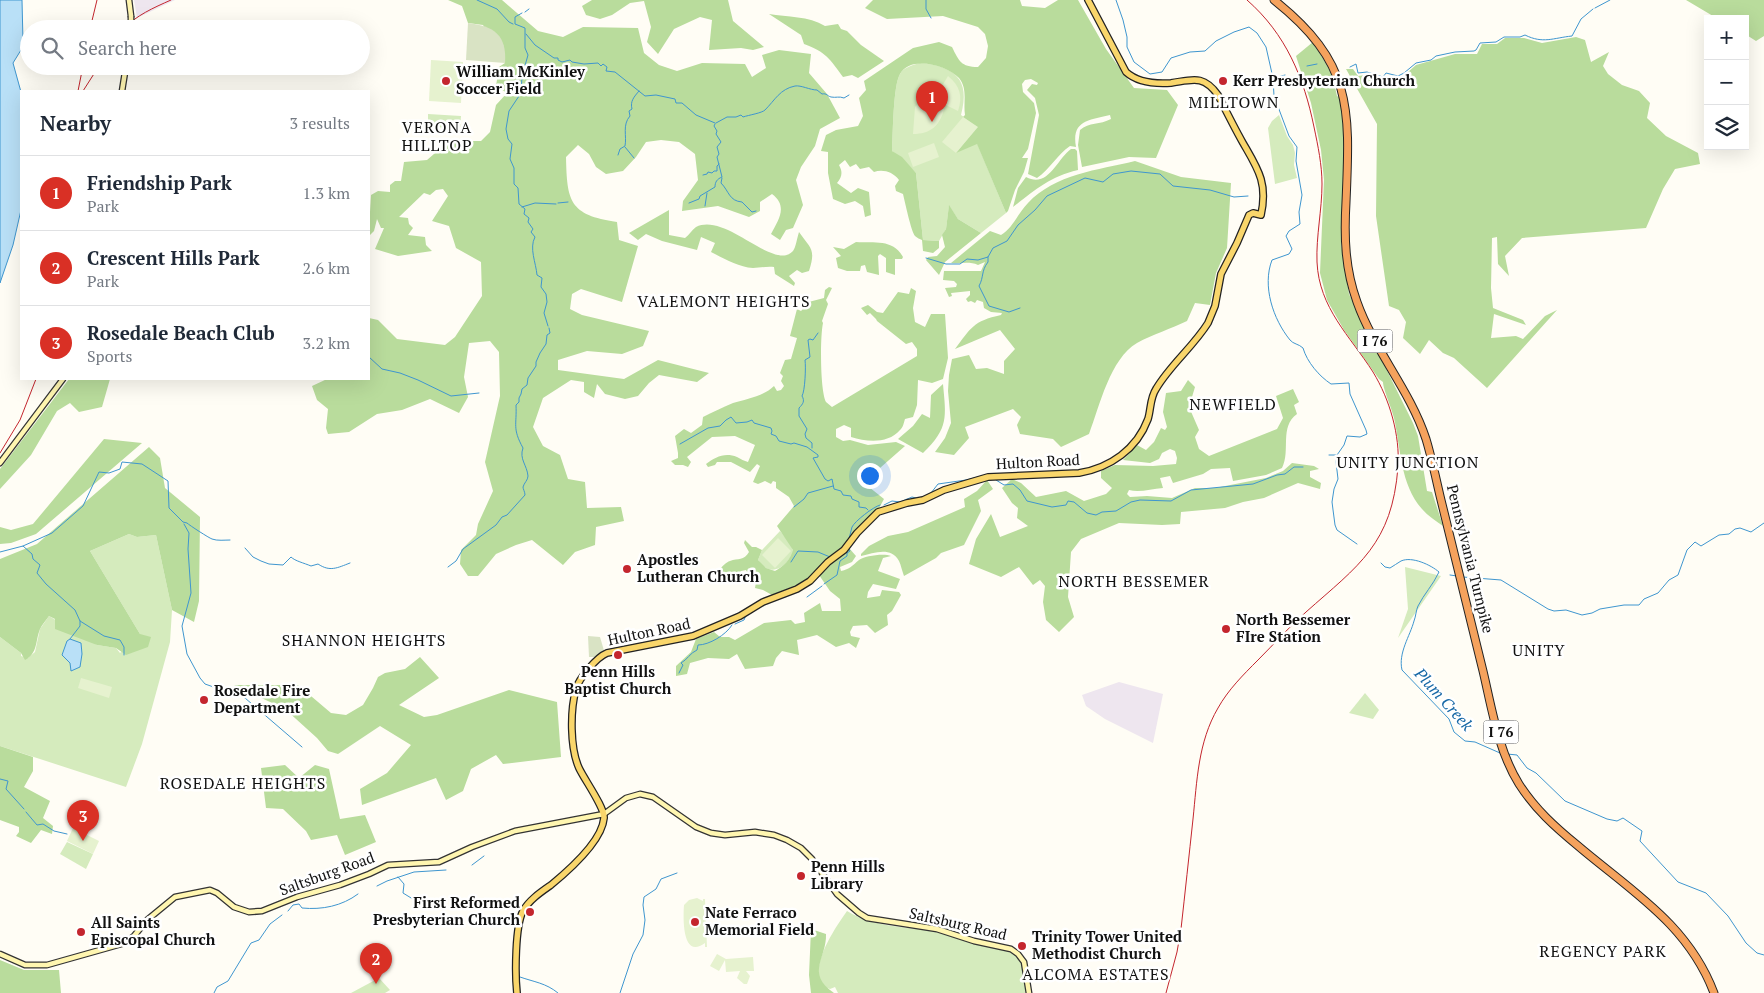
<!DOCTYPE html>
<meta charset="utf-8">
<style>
:root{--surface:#fff;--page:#f6f6f7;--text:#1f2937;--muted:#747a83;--line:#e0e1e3;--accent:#d93025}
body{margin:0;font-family:"PT Serif",serif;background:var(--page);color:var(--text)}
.controls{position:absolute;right:15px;top:15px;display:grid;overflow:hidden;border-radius:0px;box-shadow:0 5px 20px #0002}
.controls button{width:45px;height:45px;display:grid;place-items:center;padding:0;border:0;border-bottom:1px solid var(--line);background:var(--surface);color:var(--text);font:25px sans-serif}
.you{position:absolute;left:869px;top:475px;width:18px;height:18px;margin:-12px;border:4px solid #fff;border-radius:50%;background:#1a73e8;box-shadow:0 0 0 8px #1a73e833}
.badge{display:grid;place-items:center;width:32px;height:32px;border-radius:50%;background:var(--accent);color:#fff;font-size:16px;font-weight:700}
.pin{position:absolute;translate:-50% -41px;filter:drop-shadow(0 1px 2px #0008)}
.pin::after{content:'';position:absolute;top:26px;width:18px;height:15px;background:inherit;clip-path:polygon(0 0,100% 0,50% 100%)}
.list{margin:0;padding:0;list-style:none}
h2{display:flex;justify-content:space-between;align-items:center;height:65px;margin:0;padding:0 20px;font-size:21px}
h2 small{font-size:16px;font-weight:400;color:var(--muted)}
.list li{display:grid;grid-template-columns:32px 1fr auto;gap:15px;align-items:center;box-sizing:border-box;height:75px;padding:0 20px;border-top:1px solid var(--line)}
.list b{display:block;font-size:19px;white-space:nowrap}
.list p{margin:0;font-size:16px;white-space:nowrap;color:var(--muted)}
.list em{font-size:16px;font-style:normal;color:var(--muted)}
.icon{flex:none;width:28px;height:28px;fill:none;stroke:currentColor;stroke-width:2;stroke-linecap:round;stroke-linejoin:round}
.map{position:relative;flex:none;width:1764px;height:993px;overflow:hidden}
.search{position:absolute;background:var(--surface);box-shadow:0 5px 20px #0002;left:20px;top:20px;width:350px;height:55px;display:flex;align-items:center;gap:12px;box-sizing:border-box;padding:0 18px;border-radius:28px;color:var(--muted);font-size:19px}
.panel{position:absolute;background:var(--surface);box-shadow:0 5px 20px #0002;left:20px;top:90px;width:350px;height:290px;border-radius:0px}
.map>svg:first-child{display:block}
.industrial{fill:#eee6ef}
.green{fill:#d5ebbd}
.forest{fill:#b9dc9c}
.cemetery{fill:#d9e3c4}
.pitch{fill:#e6f2cf}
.water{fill:#b9e0f7;stroke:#3f96cf}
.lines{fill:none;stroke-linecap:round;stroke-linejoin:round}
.stream{stroke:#3f96cf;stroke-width:1}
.secondary-casing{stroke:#333;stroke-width:7}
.primary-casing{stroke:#222;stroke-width:8}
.motorway-casing{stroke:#222;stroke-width:9}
.secondary{stroke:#fff6b0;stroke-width:4.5}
.primary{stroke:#f9d66b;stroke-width:5.5}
.motorway{stroke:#f5a25d;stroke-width:7}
.rail{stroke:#c4262e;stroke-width:1}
.secondary-bridge-casing{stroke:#333;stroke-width:7;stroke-linecap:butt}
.secondary-bridge{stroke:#fff6b0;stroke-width:4.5}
.poi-dot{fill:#c4262e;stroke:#fff;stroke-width:2}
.labels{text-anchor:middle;stroke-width:5;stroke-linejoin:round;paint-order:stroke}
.shield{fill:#fff;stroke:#585858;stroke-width:1}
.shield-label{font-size:14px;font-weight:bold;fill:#111}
.poi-label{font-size:15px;font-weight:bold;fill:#111;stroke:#fff;text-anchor:start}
.street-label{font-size:15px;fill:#111;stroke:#fff}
.neighbourhood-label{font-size:16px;letter-spacing:1px;fill:#111;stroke:#fff}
.water-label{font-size:16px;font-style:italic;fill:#1768a6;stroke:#fff}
</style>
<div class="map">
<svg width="1764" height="993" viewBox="0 0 1764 993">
<rect width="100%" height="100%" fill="#fffdf5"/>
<!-- industrial -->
<g class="industrial">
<path d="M134,0H175L137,18Z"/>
<path d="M1119,682L1163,694L1153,743L1105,719L1086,706L1082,695Z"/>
</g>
<!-- green -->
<g class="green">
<path d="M920,63C954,66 971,79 961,115L978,127L957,152L977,143L1006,213L981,233L958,219L949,206L946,229L939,241L923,240L916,173L892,151C893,134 893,86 900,74C904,67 913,65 920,63Z"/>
<path d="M428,114L461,116L460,128L428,127Z"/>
<path d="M1279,115L1287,136L1293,145L1295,153L1294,165L1297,178L1275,184L1268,128L1272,121Z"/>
<path d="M780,531C784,536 793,545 793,551C793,555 789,559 787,562C778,572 766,573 758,560L762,550Z"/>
<path d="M129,534L137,537L156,535L172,610L170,642L142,744L126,787L0,746V637L21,653V656L28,658L35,652L40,629L49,616L97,645L116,648L120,653L140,634L90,551Z"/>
<path d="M1405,567L1441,576L1398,638L1408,609Z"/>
<path d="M1365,693L1379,710L1373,719L1349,713Z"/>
<path d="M67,842L93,854L86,869L60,854Z"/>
<path d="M847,911C875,928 906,926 937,932C950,935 963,942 977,944C990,947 1008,946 1017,956C1026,965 1025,981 1026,993H838L835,987L830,989C800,978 837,925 847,911Z"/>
<path d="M379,978L390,990L385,993H351Z"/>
</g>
<!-- forest -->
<g class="forest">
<path d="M448,0H502L538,31L563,37L583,27L638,28L644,53L659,65L677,71L702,63L745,64L752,77L766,68L762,55L779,50L811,54L809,73L827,94L840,118L820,129L815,146L801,167L796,180L803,205L793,228L786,230L780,240L771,234C779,219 788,206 772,194L760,202V211L749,217L718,206L682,211L683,201L698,180L695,154L679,142L661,140L646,142L636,157L623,171L606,174L596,167L589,154L578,145L566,157C567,201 569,215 617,222L619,240L638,246L622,302L581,289L572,294L570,309L582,315L649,331L643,346L622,354L587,351L558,360V370L624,379L658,360L709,373L697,382L659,375L649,383L638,396L625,399L605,394L597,384L594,398L584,392V382L571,380L543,398L533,427L543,446L560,455L568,479L585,482L587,508L621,507L624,521L596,527L595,545L575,552L563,565L532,540L516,545L496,554L478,576H468L460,564L461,550L476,535L478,524L493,491L485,462L500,396L499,352L490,341L469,343L464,377L468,397L459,413L430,399L402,410L377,414L349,432L328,434L326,428L328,409L317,400L312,386L327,379H369V318L378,320L397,339L445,345L455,337L482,296L481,262L456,248L449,226L432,221L448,196L443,189L436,190L430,195L424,193L399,217L408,218L409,224L413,228L408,235L425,237L426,245L432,251L398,256L375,249L384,228H381L377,219L374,231L370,235L369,229L371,195L378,191L390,192V185L395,181H401L404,162L427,160L449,141H481L490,132L496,105L507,93L496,86L499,67L505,63L483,25L468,23L462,6Z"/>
<path d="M592,0H728L733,21L764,47L753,50L741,48L709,50L712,20L700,17L674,29L658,54L647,42L651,27L644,1L630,3L612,15L600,19L586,15L582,6Z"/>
<path d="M873,0H1020L1022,6L1045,8L1058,0H1078L1106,49L1134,88L1167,90L1178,105L1156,158L1129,157L1082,167L1078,145L1080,130C1089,122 1100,125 1111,119L1110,115C1090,120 1071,120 1076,147L1070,146C1057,155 1050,169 1037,178L1028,174L1039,115L1035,98L1027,90L1032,84L1037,85L1038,83L1031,79L1025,80L1022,84L1023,92L1034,103L1036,113L1028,149L1022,158H1028L1024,172L1015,190L1008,211L1006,213L977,144L956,153L977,127L963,117L965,115C963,102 968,89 959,78C947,65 910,55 900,74C893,86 893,134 892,151L902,157L916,173L923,240L939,241V248L933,253L923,251L922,240C920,239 917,238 915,236C911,231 905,202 903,194L896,191L895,186L899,180C893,172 883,169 874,172L869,167L860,169L856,164L850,167L845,160L839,165C843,172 842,177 837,183L851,193L858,188L869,192L871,215L865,217L863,206L855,201L845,204L833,199L828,173V152L821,151L826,135L836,130L858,126L863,116L859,98L866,90L864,81L913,48L939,42L952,47C959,61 961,67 978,67L986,58L988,46L985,34L978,27L943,16L887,19L865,8Z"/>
<path d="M1686,0H1764V36L1756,41L1745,34V19H1718Z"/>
<path d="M769,14C787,17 809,16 825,26L838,24L841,29L847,31L861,45L884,61L858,78L852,75L843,77C830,59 826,52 804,44L801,35Z"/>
<path d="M1576,37L1585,40L1591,62L1609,52L1603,66L1608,74L1622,85L1639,91L1650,103L1647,118L1666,136L1698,153L1700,164L1675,169L1663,189L1646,228L1522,238L1505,256L1509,276L1498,264L1497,237L1492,238L1491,288L1493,308L1523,320L1526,325L1494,314L1491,338L1516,336L1523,339L1545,316L1557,310L1487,388L1454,358L1443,353L1429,340L1420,354L1403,338L1406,322L1399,310L1389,306L1376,216L1377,124L1346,69H1353L1358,76L1366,75L1381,80L1388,76L1401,78L1416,65L1455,54H1477L1482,44H1497L1505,38H1524L1542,43Z"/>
<path d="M1313,42L1332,74L1337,96L1342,99L1345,156L1341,244L1349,294L1413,423L1418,436L1427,491L1432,492L1443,526C1436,521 1428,516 1422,509C1400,484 1401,449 1394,418C1392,409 1383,389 1383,382L1379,379L1344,330L1327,300L1320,273L1324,180L1321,150L1311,103L1296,56Z"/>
<path d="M1071,149H1075L1077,151L1078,170C1049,177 1035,190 1013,207L1018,188L1026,177C1048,189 1057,159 1071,149Z"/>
<path d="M1135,161L1181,177L1231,183L1227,248L1216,273L1210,305L1195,303L1187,321C1171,329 1153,334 1137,343C1110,359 1100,405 1089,434L1061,447L1053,439L1020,434L1017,425L1021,417L1013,409L965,427L969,438L954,455L935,452L945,438L951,423L948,391L949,375L952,359L969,355L976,369L987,368L1004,374V361L1015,349L1000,330L955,349C971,328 973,321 1001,315L1002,313L991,312L984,308L983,302L977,300L975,303L971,301L968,302L966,299L970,295V291L951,293L952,296L949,297L945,288L956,287L957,284L954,281L943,280L944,271H981L985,262L978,265C969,261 961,264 951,263L990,231L1001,235C1013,228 1018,213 1028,203C1055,174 1098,170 1135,161Z"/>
<path d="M949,205L958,219L981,233L945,262L939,275L926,260L928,257L937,256L945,247L942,235L946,229Z"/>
<path d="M669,210V235L685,238C689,235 692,230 696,227C726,212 774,272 793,251C796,247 797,238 799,232C811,249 816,249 809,271L802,273L797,270L789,276L795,283L794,286L775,274L774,267C767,266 760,268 753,268C738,267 725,259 711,252L715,243L701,237L697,250L662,241L646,234L638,240L629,233Z"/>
<path d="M856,242C875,243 893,239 903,257L902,259H895V275L886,272V258L880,254L878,256L879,275L867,272L865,265L861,266L860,271H847L838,268L836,258L841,256L833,247L844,249Z"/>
<path d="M829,287L832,288L826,300L828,304L822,321L823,323C820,337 820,390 826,402L832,407L917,356V349L912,342L906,344L877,321L876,319L870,313L867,315L861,308L868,305L877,312L883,313L898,292L909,294L911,288L916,291L913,308L915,322L925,327L931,314H945L948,358L943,379L932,383L918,380L917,405L913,417L905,419C904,422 903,428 900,430C888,444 867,442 851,437V428L844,425L836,429V437L843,441L850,440L868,445L896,442L905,446L872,475L869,487L884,499L877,512L872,513L870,518L846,544L824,561L813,574L802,583L772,595L763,590L755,588L756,582L749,577L746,570L741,571L732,582L719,570C722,567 726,562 730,561C738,558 744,561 749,552L744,543L745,540L752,547H756L762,550L758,560L766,568L775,571C783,567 791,559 793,550L777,526L794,506L789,497L776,488V482L773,481L771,484L765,481L758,484L753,482L760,466L757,464L750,472L731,462H717L715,465L708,467L706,464C715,457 725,452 737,457C741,459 744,461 748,462L755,445L735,436L712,437L687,457L691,462L688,467L683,465H675L671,461L678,458V453L675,436L684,429L691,433L702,425L703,417C713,412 723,407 733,403C746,399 764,396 774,386L777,391L781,390L784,386L781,381L783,376L780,373L785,360L791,359L797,338L790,336L797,309L801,311L803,309L801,304L824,298L825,290Z"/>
<path d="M69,379H110L102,407L79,412L70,403L57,411L31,455L0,489V469Z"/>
<path d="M1188,380L1195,387L1189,407L1199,430L1195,437L1199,449L1209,456L1277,429L1283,418L1276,396L1293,389L1299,402L1294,405L1297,414C1279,427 1291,451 1282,468L1266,475L1233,481L1230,468L1211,469L1203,474L1173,483L1170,476L1160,478L1163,488C1151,489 1139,493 1129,490L1127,494L1130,497L1147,496L1172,498L1195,488H1215L1266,478L1283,471L1292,463L1314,466L1319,469L1310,471V477L1321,483L1320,489L1298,483L1264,498L1243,502L1225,508L1181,512L1180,524L1162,525L1119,523L1081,539L1071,552L1068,597L1074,617L1059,632L1046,620L1043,602L1045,586L1040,580L1033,585L1019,567L1001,577L969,564L976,539L991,514L1000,537L1028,526L1017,518L1018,508L1012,503L1002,488L1012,479L1021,483L1036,497L1066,491L1084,501L1106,494L1112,488L1101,478V471L1115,465L1153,466L1176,464L1177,458L1175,451L1170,449L1162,453L1159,459L1150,463L1123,460L1137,445L1146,450L1154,442L1161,428L1165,430L1167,427L1163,412L1166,393L1181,391Z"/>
<path d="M943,384C946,417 949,428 923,453L898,439L913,426L922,414L930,418L931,395Z"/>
<path d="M104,439L142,443L36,534L11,543L0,544V527L11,530L33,524Z"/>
<path d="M149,447L160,458L165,488L200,517L199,601L194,622L172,610L156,535L137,537L129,534L90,551L140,634L151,637L148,647L126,655L116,648L97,645L55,629V619L49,616C46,620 42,625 40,629C35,642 38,653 25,660L21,653L0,637V559L37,544Z"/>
<path d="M987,480L993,489L978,500L981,511L964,545L941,553L936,558L904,576C902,571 901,565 899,561C891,546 874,553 861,556V554L869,546L888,536L908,532L965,507L964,499L977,491Z"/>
<path d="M849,548L856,556L852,562L840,567L841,571C850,569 852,566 859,560C864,556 884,553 891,556L883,558L878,571L900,579L896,589L873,584L868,592L867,598L880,596L882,590L899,592L901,595L892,611L887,615L888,625L875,633L867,625L853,626L850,632L851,636L860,638L856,648L849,643L836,647L817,635L797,640L799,655L782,651L776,658L773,666L745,669L737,654L729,659L708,658L690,663L687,674L676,676V666L691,652L696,639L714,632L720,637H729L735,640L764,623L791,620L795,624L805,622L804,613L820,603L822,611H841L840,599L830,591L819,575L830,562Z"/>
<path d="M420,657L439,678L399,705L424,717L437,715L509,690L557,702L561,757L503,764L496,755L471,769L463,791L446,800L436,778L362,805L360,789L387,773L411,745L380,726L338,754L328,751L317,738L285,709L234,685H298L331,713L346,715L363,705L373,688L378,677L385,673L405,669Z"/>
<path d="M0,746L33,757V771L24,787L50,801L43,818L53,826L52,834L41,830L31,843L16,836L19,832V827L0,820Z"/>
<path d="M285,765L299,778L315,765L329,769L340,819L365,815L376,842L345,855L337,835L311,840L306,831L283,809L266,808L261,768Z"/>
<path d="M811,929L826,934C827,958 805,973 834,993H811L809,975Z"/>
<path d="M0,960L24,970H59L61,993H0Z"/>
</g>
<!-- cemetery -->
<g class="cemetery">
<path d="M468,23C494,26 507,35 505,63L466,60Z"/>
<path d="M588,636L600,637L605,654L600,657H589Z"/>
</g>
<!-- pitch -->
<g class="pitch">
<path d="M431,60L463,62L461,103L429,101Z"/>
<path d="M948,76C960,86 963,96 958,111L936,100L935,98Z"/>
<path d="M917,105L944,109C940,126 930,134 913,134L915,107Z"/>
<path d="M963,117L978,127L956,153L942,142Z"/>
<path d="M934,143L939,157L913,167L908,153Z"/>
<path d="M778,538L791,551L775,568L762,555Z"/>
<path d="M81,678L112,687L109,698L78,688Z"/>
<path d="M73,828L99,841L93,854L67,841Z"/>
<path d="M697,898L703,901V899H705L707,947H705V943C682,960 683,918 684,905L689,900Z"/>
<path d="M717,954L726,959L753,957L754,971H746L750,976L747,984H744L737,978L740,971L726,972L725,960L719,971L710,966Z"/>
</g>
<!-- water -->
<g class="water">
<path d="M0,0H22L23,42L29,38V45L25,49L21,50L13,63L21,92V210L13,245L0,283Z"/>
<path d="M70,639L81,643L82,654L80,667L71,671L70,663L62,655L67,641Z"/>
</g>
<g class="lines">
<!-- stream -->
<g class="stream">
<path d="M477,0L497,9L509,22L513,24"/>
<path d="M926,0V9L931,18"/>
<path d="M1116,0L1123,20L1127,37V47L1134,62L1150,74L1162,72L1171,58L1190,52L1205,51L1216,41L1234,32L1249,27L1257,33L1266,47L1273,78L1274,96L1289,136L1297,147L1296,161L1302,195L1299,212L1300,224L1289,231L1286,236L1292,249L1289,254L1272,260C1262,286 1273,319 1290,340C1293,344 1299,344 1303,348C1307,362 1319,376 1331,384L1349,383L1350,394L1366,430L1367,434L1360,437L1347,436L1344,445L1337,455L1336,462L1338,479L1334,489L1332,502L1335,525L1337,530L1357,544"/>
<path d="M1595,8L1610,0"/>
<path d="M525,12L529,9"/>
<path d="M522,13L515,17V24L525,28V48L528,55L522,76L521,93L509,111L506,129L508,139L512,144L510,159L514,168V184L518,188L519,204L525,209L524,214L529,218L528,222L533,229L531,232L535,237C529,248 536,263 537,275L542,278L541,287L546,294L547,302L544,313L548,326"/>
<path d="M526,34L535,45L554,58H558V60L562,62L570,60L572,62L584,64L598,63L601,66L603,64L607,67L606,71L615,72L645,96L656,95L675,99L676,103H682L696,115L715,123"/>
<path d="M1307,66L1317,64"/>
<path d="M1350,67L1356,64L1358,73L1367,72L1383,77L1386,73L1398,76L1404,73L1416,63L1431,60L1436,56L1455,52L1474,51L1476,50L1480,43L1496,42L1504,37H1520L1525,35C1543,44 1553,38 1572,36L1581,19L1593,9"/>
<path d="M1274,78L1285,75"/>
<path d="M716,123L727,117H736L741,115L743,117C749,115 762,113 765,110C775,100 780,89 795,86C801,85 810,90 817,90L822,94C827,93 827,96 831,97C836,98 839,96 844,98L849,95"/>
<path d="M625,147L634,158"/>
<path d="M618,155L620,149L625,146C627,136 622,125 630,116L629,111L632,109C630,101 634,97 639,91"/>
<path d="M703,175L707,174L708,172L712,173L714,171H717V166L719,164"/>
<path d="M722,178L721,183C729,191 729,201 742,202L752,212L756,211"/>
<path d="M558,203L568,202"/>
<path d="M689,203L699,199L700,196L715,187C715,182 717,179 722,177L717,157L719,154L717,147L721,142L716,134L717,131L714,126L715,124"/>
<path d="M705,206L707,193"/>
<path d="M522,207L535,203L556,204"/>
<path d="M988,257V262C981,271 984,277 979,286L989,306L1009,312L1020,308"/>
<path d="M926,258L946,264H960L967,259L978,260L988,257L993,248L1007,241L1018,225L1035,210L1047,196L1085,178L1103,182L1113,174L1131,171L1160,174L1173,186L1210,190L1234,197L1248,196"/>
<path d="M369,357L382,369L400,373L418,380L451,396L479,393"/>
<path d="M680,444L708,428L720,426L726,420L731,417L736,423L747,422L752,420L754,423L771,428L772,431L771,434L776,436L779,441L791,444L794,443L807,447L818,455V457L813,458L825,479L828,481L832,479L834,489L841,491L843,495L851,496L852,499L859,502V507L866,508L868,510"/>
<path d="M812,448V443L806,438L805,434L807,429L799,416V408C803,404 805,401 802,396C805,391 806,367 805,360L810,357L808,340L810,339L813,340L818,333"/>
<path d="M1329,455H1336"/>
<path d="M996,480L1004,485L1013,484L1020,490L1027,501L1052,507L1066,505L1068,501L1074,502L1087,513L1096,515L1102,512L1116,511L1131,502L1140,500L1171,501L1191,490L1253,484L1277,475L1285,474L1294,467H1303"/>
<path d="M931,493L938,484L966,480L986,475"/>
<path d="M884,505L892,501L900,502L912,497L916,498"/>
<path d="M794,507L804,499L808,493L833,486"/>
<path d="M184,524L189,533L188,549L191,593L182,626L187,654L200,678L205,684L245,698L302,747"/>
<path d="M849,539C850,535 851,531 852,527C855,521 873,507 880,505"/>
<path d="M23,546L52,533L83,506L99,472L109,473L120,469L122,462L142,464L168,481L169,508L183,522L187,523C189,525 209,538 212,539C217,541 225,540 230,540"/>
<path d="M245,548L253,557L261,561L269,564L283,565L291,557C295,561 304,563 311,566L318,564C330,572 337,568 350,563"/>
<path d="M0,552L23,546L32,554L33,559L40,565L37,573L46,584L75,610L80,621L104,636L120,640L124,647V655"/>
<path d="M791,562L798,551L818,552L830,557"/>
<path d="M1381,563L1385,567L1390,568C1394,566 1397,563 1401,561C1412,556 1431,565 1439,572C1433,585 1424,594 1418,606C1416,610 1416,616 1414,621C1410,636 1398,653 1402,670L1449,719L1454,732L1465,741L1475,742L1500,753"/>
<path d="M448,567L456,561L463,549L496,525L502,517L507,515L525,495C525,492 523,489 523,487C524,483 528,480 528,476C527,465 519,459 523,448C512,428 517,425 516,405L519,402V398L521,394L522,389L527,385L528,378L536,366V362L540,353L546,344L547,335L550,333L549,328"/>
<path d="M1450,575L1457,576"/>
<path d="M1463,577L1501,580L1548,609L1554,611L1566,610L1582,615L1592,613L1600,609L1624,605H1639L1644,599L1658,593L1669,580L1678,575L1687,550L1695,542L1701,546L1719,535L1729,534L1735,529L1740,528L1751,532L1764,523"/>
<path d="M824,584L837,575L840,561L847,556V553L850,551L849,549"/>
<path d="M783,597H785"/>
<path d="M807,597L822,586"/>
<path d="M735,624L744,620L746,615"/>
<path d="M70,639L80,626V621"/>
<path d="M679,673L683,665L681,663C687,660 690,653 697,650L698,645C709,645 726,635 732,625"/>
<path d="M1507,754L1517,755L1527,768L1536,773L1565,801L1607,819L1617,821L1623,818L1642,831L1640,841L1678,882L1706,893L1728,916L1746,943L1757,953L1764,955"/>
<path d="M0,779L8,781L6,789L24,809"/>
<path d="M26,812L37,825L43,824L54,831L67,834"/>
<path d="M472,865L484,856"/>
<path d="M398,877L404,884L403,893L416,901L419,907H424"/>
<path d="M377,886L387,881L414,872L446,870"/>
<path d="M288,911L293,905L299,904L302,908C322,910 342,906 358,894"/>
<path d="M520,977C534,982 546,983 558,993"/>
<path d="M214,993L217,987L228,981L251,943L259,940L270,924L282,915"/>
<path d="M620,993L633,954L643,935L645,920L643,905L644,897L656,889L661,879L677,873"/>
</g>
<defs>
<g id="secondary">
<path d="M129,0L131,16"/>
<path d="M122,91L126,66"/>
<path d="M0,463L63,379"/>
<path d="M0,954L25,965H47L125,943L134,936L147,920L175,897L210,890L217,893L234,907L249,912L262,911L297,897L340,885L369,874L388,865L439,862L472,847L515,831L604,814L626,798L640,794L653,797L696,827L711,833L725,835L755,832L774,835L787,840L801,848L812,859L837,894L859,913L867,918L937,929L974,941L1011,949L1018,954L1024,962L1029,993"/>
</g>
<path id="primary" d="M517,993C515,975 515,926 523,911C529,900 541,892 551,885C568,871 602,841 604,818C605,808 584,779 579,768C570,748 570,711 576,689C579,678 597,657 607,653L693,636L740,616L763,602L797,589L810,581L828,562L844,550L857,533L878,512L907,503L923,500L944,490L988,477L1079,473C1110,468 1137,449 1148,419C1151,409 1150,398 1156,389C1170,365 1193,347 1208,323L1215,306L1221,274L1237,243L1249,215L1253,213L1261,215C1268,183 1258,169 1243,143C1234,127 1226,111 1218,95C1203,74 1192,80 1171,83C1156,84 1137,82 1126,72L1088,0"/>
<path id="motorway" d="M1274,0C1353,63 1350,108 1346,202C1344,237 1345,269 1357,302C1374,350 1410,390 1426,439C1432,459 1436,479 1441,500C1455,557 1469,614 1483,671C1492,709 1498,750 1519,784C1535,809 1555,827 1577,845C1631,891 1688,924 1714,993"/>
</defs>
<!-- secondary casing -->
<use href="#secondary" class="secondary-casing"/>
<!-- primary casing -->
<use href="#primary" class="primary-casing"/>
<!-- motorway casing -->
<use href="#motorway" class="motorway-casing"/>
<!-- secondary -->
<use href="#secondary" class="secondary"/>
<!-- primary -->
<use href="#primary" class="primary"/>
<!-- motorway -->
<use href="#motorway" class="motorway"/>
<!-- rail -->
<g class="rail">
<path d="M90,29L97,0"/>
<path d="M123,29C137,15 153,8 171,0"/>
<path d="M78,91L83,66"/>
<path d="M83,91L99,66"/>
<path d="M0,453L20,420L36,379"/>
<path d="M1166,993L1177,952L1181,929C1185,893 1189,856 1193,819C1197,781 1198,742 1218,708C1228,690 1243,675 1258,660C1274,644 1289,627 1306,612C1359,565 1392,544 1398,467C1400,435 1390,400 1373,372C1350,336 1319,308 1317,262C1316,236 1322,210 1322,184C1322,165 1318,146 1314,127C1304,78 1286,34 1247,0"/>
</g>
<defs>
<path id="secondary-bridge" d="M131,16V23"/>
</defs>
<!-- secondary-bridge casing -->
<use href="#secondary-bridge" class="secondary-bridge-casing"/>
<!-- secondary-bridge -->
<use href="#secondary-bridge" class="secondary-bridge"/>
</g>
<!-- markers -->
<g class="poi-dot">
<circle cx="446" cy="81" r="5"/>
<circle cx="1223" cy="81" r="5"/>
<circle cx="627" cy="569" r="5"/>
<circle cx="1226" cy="629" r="5"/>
<circle cx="618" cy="655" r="5"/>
<circle cx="204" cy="700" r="5"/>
<circle cx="801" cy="876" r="5"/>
<circle cx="530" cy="912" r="5"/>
<circle cx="695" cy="922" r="5"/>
<circle cx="81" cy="932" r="5"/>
<circle cx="1022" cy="946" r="5"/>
</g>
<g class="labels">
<!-- shield labels -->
<g class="shield">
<rect x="1357.5" y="329.5" width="35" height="23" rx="4"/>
<rect x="1483.5" y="720.5" width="35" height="23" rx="4"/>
</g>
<g class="shield-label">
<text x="1375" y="346">I 76</text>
<text x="1501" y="737">I 76</text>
</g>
<!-- poi labels -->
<g class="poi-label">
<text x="456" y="77">William McKinley<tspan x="456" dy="17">Soccer Field</tspan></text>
<text x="1233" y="86">Kerr Presbyterian Church</text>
<text x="637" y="565">Apostles<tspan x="637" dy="17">Lutheran Church</tspan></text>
<text x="1236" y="625">North Bessemer<tspan x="1236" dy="17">FIre Station</tspan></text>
<text x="618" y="677" text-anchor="middle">Penn Hills<tspan x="618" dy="17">Baptist Church</tspan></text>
<text x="214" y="696">Rosedale Fire<tspan x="214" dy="17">Department</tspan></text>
<text x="811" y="872">Penn Hills<tspan x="811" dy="17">Library</tspan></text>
<text x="520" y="908" text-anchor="end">First Reformed<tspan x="520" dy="17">Presbyterian Church</tspan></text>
<text x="705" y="918">Nate Ferraco<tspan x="705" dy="17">Memorial Field</tspan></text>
<text x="91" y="928">All Saints<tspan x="91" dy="17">Episcopal Church</tspan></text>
<text x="1032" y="942">Trinity Tower United<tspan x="1032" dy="17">Methodist Church</tspan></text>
</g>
<!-- street labels -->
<g class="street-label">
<text transform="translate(1038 462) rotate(-3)" y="5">Hulton Road</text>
<text transform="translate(1470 559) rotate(76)" y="5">Pennsylvania Turnpike</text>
<text transform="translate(649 632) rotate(-12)" y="5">Hulton Road</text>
<text transform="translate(327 874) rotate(-20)" y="5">Saltsburg Road</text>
<text transform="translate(958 924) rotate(13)" y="5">Saltsburg Road</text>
</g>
<!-- neighbourhood labels -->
<g class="neighbourhood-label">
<text x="1234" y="108">MILLTOWN</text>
<text x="437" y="133">VERONA<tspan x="437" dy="18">HILLTOP</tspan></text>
<text x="724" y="307">VALEMONT HEIGHTS</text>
<text x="1233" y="410">NEWFIELD</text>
<text x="1408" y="468">UNITY JUNCTION</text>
<text x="1134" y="587">NORTH BESSEMER</text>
<text x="364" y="646">SHANNON HEIGHTS</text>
<text x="1539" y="656">UNITY</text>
<text x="243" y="789">ROSEDALE HEIGHTS</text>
<text x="1603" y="957">REGENCY PARK</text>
<text x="1096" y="980">ALCOMA ESTATES</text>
</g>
<!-- water labels -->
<g class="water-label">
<text transform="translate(1444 699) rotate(48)" y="6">Plum Creek</text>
</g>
</g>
</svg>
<div class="controls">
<button>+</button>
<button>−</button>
<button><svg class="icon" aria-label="layers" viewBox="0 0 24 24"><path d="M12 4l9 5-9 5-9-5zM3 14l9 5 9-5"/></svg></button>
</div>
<div class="you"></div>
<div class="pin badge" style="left:932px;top:122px">1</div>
<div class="pin badge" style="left:376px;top:984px">2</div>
<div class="pin badge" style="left:83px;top:841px">3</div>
<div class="search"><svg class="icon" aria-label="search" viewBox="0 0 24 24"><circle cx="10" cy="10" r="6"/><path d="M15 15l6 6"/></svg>Search here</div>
<section class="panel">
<h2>Nearby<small>3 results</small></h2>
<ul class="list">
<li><span class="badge">1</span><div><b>Friendship Park</b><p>Park</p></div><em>1.3 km</em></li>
<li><span class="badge">2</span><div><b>Crescent Hills Park</b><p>Park</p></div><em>2.6 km</em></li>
<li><span class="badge">3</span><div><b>Rosedale Beach Club</b><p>Sports</p></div><em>3.2 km</em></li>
</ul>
</section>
</div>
